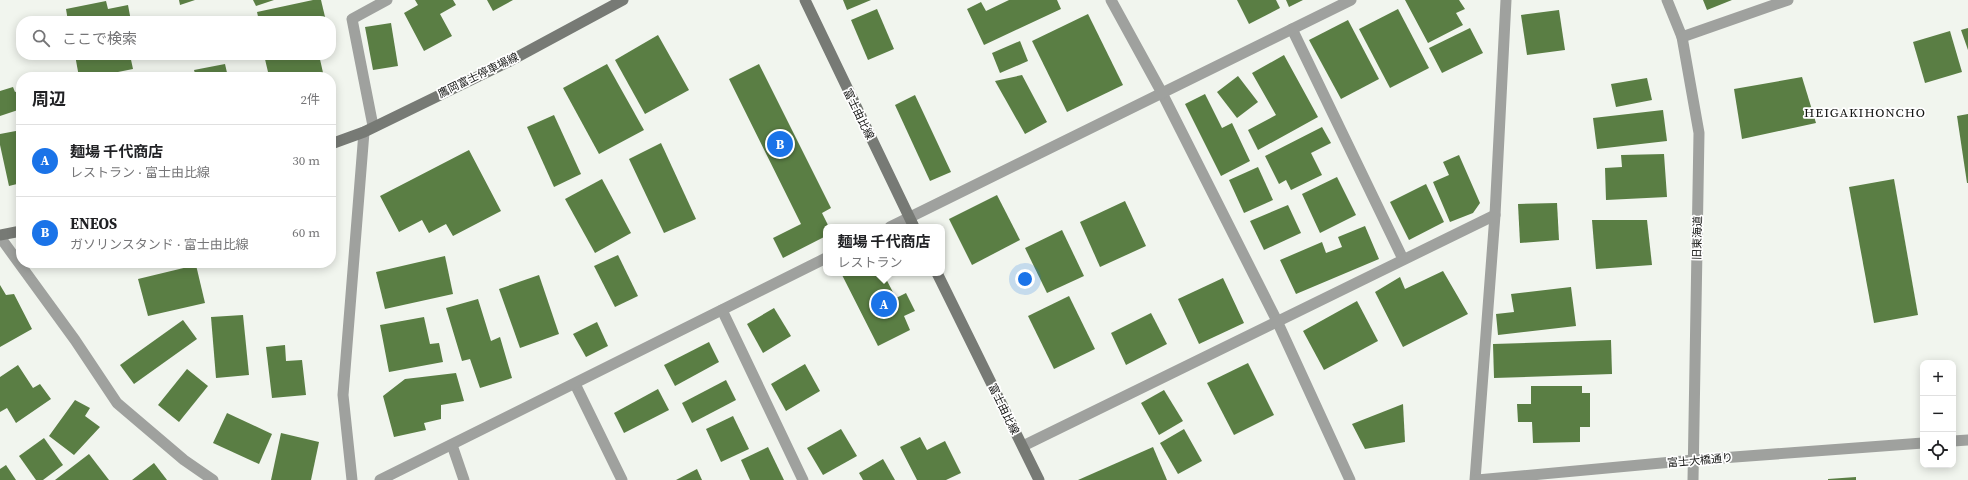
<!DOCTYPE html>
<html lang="ja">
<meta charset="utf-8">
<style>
:root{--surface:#fff;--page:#f2f2f2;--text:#202124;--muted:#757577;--line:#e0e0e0;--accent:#1a73e8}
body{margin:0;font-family:"Source Serif 4","Noto Sans JP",serif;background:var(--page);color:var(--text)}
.controls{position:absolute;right:12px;bottom:12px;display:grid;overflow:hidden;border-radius:8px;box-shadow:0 2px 10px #0003}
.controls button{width:36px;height:36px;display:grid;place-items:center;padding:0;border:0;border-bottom:1px solid var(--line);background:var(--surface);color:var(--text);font:20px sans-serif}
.you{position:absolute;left:1025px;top:279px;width:14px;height:14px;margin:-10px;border:3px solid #fff;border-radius:50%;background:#1a73e8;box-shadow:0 0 0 6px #1a73e833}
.badge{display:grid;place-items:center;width:26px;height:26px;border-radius:50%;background:var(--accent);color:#fff;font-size:13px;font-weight:700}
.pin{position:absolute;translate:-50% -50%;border:2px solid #fff;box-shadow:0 1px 4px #0006}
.popup{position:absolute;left:823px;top:224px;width:122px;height:52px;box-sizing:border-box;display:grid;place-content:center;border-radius:8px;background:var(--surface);filter:drop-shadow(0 1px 3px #0005);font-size:13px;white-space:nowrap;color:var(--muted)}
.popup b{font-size:15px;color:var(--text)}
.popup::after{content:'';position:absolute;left:50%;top:100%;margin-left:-8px;border:8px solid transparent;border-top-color:var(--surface)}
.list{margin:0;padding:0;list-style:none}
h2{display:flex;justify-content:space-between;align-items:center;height:52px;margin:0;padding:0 16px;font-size:17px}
h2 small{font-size:13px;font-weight:400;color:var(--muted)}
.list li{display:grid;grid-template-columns:26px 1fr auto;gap:12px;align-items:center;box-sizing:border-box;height:72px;padding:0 16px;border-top:1px solid var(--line)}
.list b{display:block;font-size:15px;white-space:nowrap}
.list p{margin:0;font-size:13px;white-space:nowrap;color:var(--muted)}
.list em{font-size:13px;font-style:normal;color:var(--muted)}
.icon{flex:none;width:22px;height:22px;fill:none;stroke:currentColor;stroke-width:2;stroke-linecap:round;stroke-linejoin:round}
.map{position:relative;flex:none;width:1968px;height:480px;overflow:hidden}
.search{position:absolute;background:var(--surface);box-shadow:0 2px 10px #0003;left:16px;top:16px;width:320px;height:44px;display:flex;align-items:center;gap:10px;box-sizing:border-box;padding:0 14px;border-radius:16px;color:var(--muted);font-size:15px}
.panel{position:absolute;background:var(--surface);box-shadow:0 2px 10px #0003;left:16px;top:72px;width:320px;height:196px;border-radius:16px}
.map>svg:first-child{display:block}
.building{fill:#5a7e44}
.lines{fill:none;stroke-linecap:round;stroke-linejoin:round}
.minor{stroke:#9fa19e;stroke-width:11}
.tertiary{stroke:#9fa19e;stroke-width:11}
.secondary{stroke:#777a75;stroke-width:11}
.labels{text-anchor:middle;stroke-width:3.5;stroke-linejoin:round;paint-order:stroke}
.street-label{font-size:11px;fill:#121311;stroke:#fff}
.quarter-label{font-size:13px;letter-spacing:1px;fill:#121311;stroke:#fff}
</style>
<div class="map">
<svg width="1968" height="480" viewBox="0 0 1968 480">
<rect width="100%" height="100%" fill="#f1f5ee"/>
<!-- building -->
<g class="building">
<path d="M179,0H195L180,5Z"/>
<path d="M253,0H274L256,6Z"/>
<path d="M313,0H321L326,21H259L257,12Z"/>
<path d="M415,0H453L456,5L440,14L452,36L424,51L404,13L418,5Z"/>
<path d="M487,0H513L493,11Z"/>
<path d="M843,0H871L847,10Z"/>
<path d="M1009,0H1057L1061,9L984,45L967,9L981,2L986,11Z"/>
<path d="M1237,0H1276L1280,8L1249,24Z"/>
<path d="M1286,0H1303L1289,7Z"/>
<path d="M1405,0H1459L1465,9L1456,13L1463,25L1428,43Z"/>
<path d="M1703,0H1732L1707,10Z"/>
<path d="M106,1L108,9L128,5L131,21H68L66,9Z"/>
<path d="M877,9L894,49L868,60L851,20Z"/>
<path d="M1398,9L1429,68L1390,88L1359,29Z"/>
<path d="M1559,10L1565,50L1527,55L1521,15Z"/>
<path d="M1088,14L1123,85L1067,112L1032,41Z"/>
<path d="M1348,20L1379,79L1341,99L1309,40Z"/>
<path d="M391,23L398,66L373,70L365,27Z"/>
<path d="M1470,28L1483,53L1442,73L1429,48Z"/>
<path d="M1968,28V50L1961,30Z"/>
<path d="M1950,31L1962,72L1925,83L1913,42Z"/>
<path d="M658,35L689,90L645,114L615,60Z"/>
<path d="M1020,41L1028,61L1000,73L992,53Z"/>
<path d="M75,55H130L133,69L108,74L109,77H79Z"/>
<path d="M264,55H319L324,77H256L255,75L268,72Z"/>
<path d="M1284,55L1318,117L1258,150L1248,130L1276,115L1252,73Z"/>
<path d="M225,64L228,77H196L194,70Z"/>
<path d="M607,64L644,130L599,154L563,88Z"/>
<path d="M759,64L831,208L822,213L829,227H826V236L783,258L773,238L801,224L729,79Z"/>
<path d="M1022,75L1047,122L1025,134L995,81Z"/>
<path d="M1238,76L1258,102L1237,118L1217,92Z"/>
<path d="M1802,77L1816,123L1742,139L1734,89Z"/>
<path d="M1647,78L1652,100L1616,107L1611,84Z"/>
<path d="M13,87L15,92L21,90V109L0,116V91Z"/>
<path d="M1205,94L1222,128L1232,123L1250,161L1221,176L1185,104Z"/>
<path d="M915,95L951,172L930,181L895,105Z"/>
<path d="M1663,110L1667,141L1597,149L1593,118Z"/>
<path d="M1968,114V183H1967L1957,116Z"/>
<path d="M554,115L581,174L554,187L527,127Z"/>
<path d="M1322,127L1331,143L1311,153L1322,175L1291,190L1286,180L1279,184L1265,156Z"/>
<path d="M21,130V183L9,186L0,145V134Z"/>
<path d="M661,143L696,219L664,233L629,159Z"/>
<path d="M469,150L501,211L453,236L446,224L429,233L422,220L399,232L380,196Z"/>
<path d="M1664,154L1667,197L1606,200L1605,168L1622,167L1621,155Z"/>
<path d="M1459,155L1480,203L1473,213L1450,222L1433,182L1449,175L1443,162Z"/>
<path d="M1258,167L1273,200L1244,213L1229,180Z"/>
<path d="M1337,177L1356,215L1320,233L1302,194Z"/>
<path d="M602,179L631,233L595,253L565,199Z"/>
<path d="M1894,179L1918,315L1874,323L1849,187Z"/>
<path d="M1426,184L1444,222L1409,240L1390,202Z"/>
<path d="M997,195L1020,240L972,265L949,219Z"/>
<path d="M1125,201L1146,246L1100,267L1080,222Z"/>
<path d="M1557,203L1559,240L1520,243L1518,204Z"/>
<path d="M1288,205L1301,233L1264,250L1250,221Z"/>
<path d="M1592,220H1647L1652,265L1596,269Z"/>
<path d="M1365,226L1379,259L1296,294L1280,260L1322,242L1326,253L1342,247L1338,237Z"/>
<path d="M1062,230L1084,276L1047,293L1025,248Z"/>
<path d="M618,255L638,296L615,307L594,266Z"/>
<path d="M445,256L453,294L385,309L376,272Z"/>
<path d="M196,265L205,303L148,316L138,279Z"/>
<path d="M1443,271L1468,314L1403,347L1375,292L1400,277L1405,289Z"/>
<path d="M841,273H883L896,298L906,293L915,311L904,316L910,330L878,346Z"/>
<path d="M539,275L559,334L520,348L499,289Z"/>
<path d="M1223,278L1244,323L1199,344L1178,299Z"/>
<path d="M0,285L6,295L14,294L32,329L0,347Z"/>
<path d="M1571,287L1576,326L1498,335L1496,314L1514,312L1511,294Z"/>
<path d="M1069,296L1095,349L1054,369L1028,316Z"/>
<path d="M478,299L491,341L500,337L512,378L480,388L470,359L462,361L446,308Z"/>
<path d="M1357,301L1378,341L1324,370L1303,331Z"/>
<path d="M774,308L791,336L763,353L747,324Z"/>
<path d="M1151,313L1167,344L1126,365L1111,333Z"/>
<path d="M243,315L249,375L216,378L211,317Z"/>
<path d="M424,317L430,344L439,343L443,362L389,372L380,325Z"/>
<path d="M183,320L197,339L134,384L120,365Z"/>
<path d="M597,322L608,346L586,357L573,334Z"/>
<path d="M1611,340L1612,374L1494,378L1493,344Z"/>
<path d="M709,342L719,362L675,386L664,365Z"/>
<path d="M285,345L286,361L302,360L306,395L272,398L266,347Z"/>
<path d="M1248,363L1274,415L1234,435L1207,383Z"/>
<path d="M805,364L820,391L786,411L771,384Z"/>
<path d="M18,365L33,388L40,384L51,399L16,423L7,408L0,412V377Z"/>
<path d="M187,369L208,386L179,422L158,405Z"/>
<path d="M456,373L464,401L441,405V419L424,423L426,430L394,437L383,396L405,379Z"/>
<path d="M726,380L736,400L692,423L682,403Z"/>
<path d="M1531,386H1582V393H1590V427H1580V442L1533,443L1532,422H1518L1517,404H1531Z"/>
<path d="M658,389L669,410L624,433L614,413Z"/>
<path d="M1164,390L1183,421L1159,435L1141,403Z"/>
<path d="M75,400L90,408L85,416L100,427L74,455L49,436Z"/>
<path d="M1403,404L1405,442L1365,449L1352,424Z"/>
<path d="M227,413L272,434L259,464L213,443Z"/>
<path d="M733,416L749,449L721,462L706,429Z"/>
<path d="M841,429L857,456L823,475L807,448Z"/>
<path d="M1184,429L1202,461L1178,474L1160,443Z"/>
<path d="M281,433L319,442L311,480H271Z"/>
<path d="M920,437L927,450L945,441L961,473L946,480H917L900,447Z"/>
<path d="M44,438L63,465L43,480H36L19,456Z"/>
<path d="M768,447L784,480H750L741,460Z"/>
<path d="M1153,447L1167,480H1078Z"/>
<path d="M89,454L109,480H55Z"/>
<path d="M883,459L895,480H863L859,473Z"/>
<path d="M154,463L167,480H132Z"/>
<path d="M6,465L16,480H0V469Z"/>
<path d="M697,469L702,480H676Z"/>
<path d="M1856,477V480H1828V479Z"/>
</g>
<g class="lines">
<!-- minor -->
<g class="minor">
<path d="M1111,0L1162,93L1277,321L1350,480"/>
<path d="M1667,0L1682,37L1699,133L1693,480"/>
<path d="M1292,29L1403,259"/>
<path d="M1682,37L1788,0"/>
<path d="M373,126L352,19L387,0"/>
<path d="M890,227L1351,0"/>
<path d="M0,237L75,340L117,403L184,460L213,480"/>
<path d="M722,310L803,480"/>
<path d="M575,384L622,480"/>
<path d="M452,445L464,480"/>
<path d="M1023,446L1495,215"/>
<path d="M352,480L343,395L364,132"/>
<path d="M380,480L826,258"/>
<path d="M1475,480L1495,215L1506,0"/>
</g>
<!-- tertiary -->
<g class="tertiary">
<path d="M1953,441L1968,440"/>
<path d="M1477,480L1694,460L1923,443"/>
</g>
<!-- secondary -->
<g class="secondary">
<path d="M805,0L914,227"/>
<path d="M331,144L364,132L510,61L623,0"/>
<path d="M0,235L21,231"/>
<path d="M937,273L1039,480"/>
</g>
</g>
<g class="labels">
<!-- street labels -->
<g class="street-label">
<text transform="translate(478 75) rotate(-26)" y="4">鷹岡富士停車場線</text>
<text transform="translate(859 114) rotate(64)" y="4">富士由比線</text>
<text transform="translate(1697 238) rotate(-89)" y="4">旧東海道</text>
<text transform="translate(1004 409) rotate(64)" y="4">富士由比線</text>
<text transform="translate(1700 460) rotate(-5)" y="4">富士大橋通り</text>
</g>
<!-- quarter labels -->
<g class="quarter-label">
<text x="1865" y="117">HEIGAKIHONCHO</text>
</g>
</g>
</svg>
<div class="controls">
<button>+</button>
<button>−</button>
<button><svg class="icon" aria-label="locate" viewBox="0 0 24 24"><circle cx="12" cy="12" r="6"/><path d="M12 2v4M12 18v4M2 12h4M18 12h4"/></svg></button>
</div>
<div class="you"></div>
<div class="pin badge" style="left:884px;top:304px">A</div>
<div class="popup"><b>麺場 千代商店</b>レストラン</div>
<div class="pin badge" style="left:780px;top:144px">B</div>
<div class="search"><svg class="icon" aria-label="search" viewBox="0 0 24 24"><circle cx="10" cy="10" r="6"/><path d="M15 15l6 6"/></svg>ここで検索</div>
<section class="panel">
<h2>周辺<small>2件</small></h2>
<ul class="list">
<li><span class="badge">A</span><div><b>麺場 千代商店</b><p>レストラン · 富士由比線</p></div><em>30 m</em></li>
<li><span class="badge">B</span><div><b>ENEOS</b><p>ガソリンスタンド · 富士由比線</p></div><em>60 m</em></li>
</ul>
</section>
</div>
